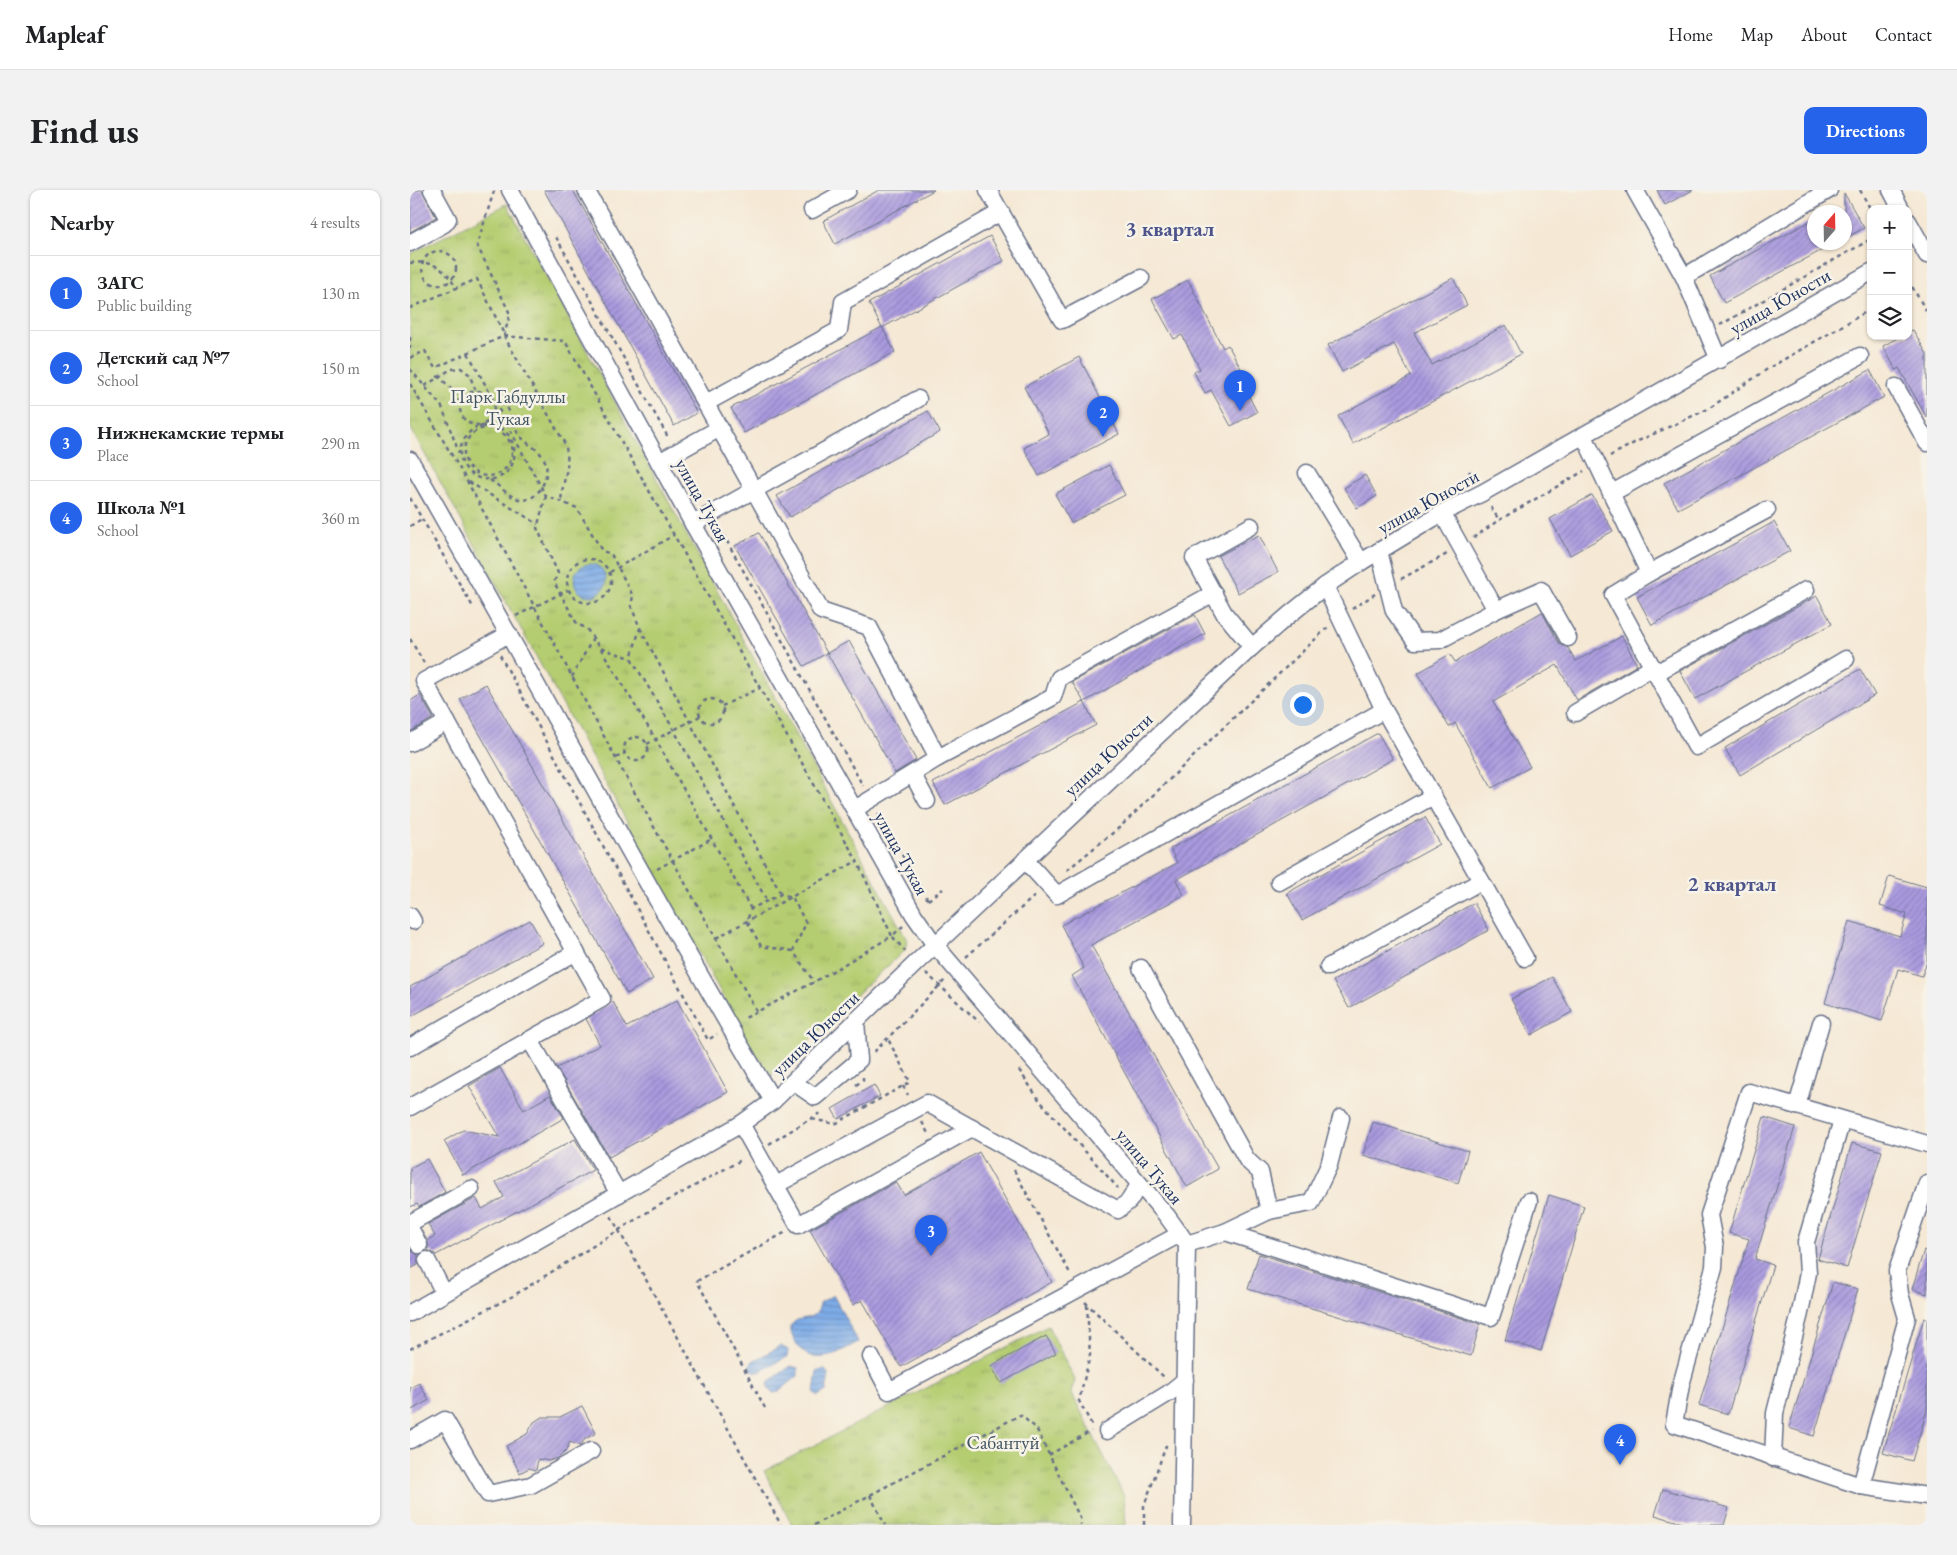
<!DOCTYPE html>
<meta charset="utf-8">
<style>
:root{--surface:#fff;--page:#f2f2f2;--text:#202124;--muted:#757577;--line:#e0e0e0;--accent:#2563eb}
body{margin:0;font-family:"EB Garamond",serif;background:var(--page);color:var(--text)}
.controls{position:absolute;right:15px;top:15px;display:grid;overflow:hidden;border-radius:10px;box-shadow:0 1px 4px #0004}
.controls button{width:45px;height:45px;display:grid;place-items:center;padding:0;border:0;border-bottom:1px solid var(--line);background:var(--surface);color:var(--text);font:25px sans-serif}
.compass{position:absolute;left:1397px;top:15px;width:45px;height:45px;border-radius:50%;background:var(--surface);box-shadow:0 1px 4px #0004;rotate:20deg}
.you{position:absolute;left:892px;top:514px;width:18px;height:18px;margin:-12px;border:4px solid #fff;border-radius:50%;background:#1a73e8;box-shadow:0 0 0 8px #1a73e833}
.badge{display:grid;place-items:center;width:32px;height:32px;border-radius:50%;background:var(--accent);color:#fff;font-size:16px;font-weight:700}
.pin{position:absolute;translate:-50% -41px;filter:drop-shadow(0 1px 2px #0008)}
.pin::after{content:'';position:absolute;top:26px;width:18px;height:15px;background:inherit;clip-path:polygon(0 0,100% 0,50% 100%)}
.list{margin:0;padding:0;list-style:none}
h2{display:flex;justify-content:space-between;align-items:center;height:65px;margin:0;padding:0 20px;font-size:21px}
h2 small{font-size:16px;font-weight:400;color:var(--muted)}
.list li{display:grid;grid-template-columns:32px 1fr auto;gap:15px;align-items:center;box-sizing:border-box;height:75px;padding:0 20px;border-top:1px solid var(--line)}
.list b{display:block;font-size:19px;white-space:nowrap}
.list p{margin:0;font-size:16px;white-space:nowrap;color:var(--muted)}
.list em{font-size:16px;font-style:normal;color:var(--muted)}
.icon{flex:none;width:28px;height:28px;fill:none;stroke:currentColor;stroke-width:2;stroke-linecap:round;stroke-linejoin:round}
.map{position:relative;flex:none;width:1517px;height:1335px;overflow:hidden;border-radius:10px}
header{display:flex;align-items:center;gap:30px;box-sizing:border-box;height:70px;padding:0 25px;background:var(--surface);border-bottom:1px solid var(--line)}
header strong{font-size:24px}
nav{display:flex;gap:28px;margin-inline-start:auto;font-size:18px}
.intro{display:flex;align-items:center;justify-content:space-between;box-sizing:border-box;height:120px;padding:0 30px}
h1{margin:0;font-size:35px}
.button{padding:12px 22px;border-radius:10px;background:var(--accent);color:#fff;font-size:18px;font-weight:700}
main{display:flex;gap:30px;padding:0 30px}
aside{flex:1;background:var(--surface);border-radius:10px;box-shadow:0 1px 4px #0004}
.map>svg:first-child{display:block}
.park{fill:url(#park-tufts);stroke:#687e68}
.water{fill:url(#water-rules);stroke:#4c6ea2}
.building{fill:url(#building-hatch)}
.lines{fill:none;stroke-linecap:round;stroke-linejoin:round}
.minor-casing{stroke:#677087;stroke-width:19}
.path{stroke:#677087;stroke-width:2.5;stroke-dasharray:4 4;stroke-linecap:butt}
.minor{stroke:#fff;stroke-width:16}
.labels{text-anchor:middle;stroke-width:5;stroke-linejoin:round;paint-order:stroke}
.street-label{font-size:19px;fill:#1b2f5e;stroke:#f7f3e8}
.park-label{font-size:19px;fill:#425663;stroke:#f7f3e8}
.quarter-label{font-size:21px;font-weight:bold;fill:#4d548b;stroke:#f7f3e8}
</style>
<header>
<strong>Mapleaf</strong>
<nav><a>Home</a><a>Map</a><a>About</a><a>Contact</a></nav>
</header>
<div class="intro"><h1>Find us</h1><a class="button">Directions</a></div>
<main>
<aside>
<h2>Nearby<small>4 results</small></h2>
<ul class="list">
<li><span class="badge">1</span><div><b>ЗАГС</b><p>Public building</p></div><em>130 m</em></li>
<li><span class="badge">2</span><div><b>Детский сад №7</b><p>School</p></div><em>150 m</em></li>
<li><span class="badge">3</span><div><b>Нижнекамские термы</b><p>Place</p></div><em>290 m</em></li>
<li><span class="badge">4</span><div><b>Школа №1</b><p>School</p></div><em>360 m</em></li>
</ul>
</aside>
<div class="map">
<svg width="1517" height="1335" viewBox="0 0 1517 1335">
<defs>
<pattern id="park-tufts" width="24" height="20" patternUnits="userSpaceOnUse" patternTransform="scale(1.25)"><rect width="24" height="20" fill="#b5cd71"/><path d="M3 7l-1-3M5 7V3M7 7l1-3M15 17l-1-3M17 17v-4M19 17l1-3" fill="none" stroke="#9bb064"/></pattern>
<pattern id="water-rules" width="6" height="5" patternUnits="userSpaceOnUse" patternTransform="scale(1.25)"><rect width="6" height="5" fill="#7eace7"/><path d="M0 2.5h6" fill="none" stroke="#668cbe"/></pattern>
<pattern id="building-hatch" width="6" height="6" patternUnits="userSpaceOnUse" patternTransform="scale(1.25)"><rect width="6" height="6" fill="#aa9adf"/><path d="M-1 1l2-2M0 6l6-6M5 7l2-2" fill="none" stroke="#8a7eb8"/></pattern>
</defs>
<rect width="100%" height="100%" fill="#f7f3e8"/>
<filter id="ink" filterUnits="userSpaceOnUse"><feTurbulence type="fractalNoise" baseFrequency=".02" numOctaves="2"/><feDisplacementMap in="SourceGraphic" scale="10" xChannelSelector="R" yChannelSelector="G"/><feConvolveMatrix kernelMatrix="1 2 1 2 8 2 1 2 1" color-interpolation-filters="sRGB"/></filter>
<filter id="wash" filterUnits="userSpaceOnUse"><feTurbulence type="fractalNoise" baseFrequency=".0096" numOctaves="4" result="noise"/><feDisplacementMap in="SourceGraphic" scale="20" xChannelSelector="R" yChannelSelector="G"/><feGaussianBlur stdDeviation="1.12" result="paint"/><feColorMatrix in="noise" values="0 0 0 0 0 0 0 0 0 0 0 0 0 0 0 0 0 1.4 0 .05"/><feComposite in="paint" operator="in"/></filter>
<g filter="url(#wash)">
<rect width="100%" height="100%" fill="#f5e8d4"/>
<!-- park -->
<g class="park">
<path d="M97,14L497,750L495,760L431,819L371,880L362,884L354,881L0,237V64Z"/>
<path d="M638,1136L665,1190L661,1202L714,1306L716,1335H382L354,1281Z"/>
</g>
<!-- water -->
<g class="water">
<circle cx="180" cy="390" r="16"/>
<path d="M423,1105L448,1152C429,1162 405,1179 388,1156C385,1152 380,1144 381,1138C383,1123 408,1135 410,1113Z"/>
<path d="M371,1156L378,1160L377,1167L349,1182L341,1180L340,1175L343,1171Z"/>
<path d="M381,1176L388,1178V1186L368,1202L364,1203L359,1200L358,1195L360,1191Z"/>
<path d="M414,1179L419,1185L416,1201L408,1206L404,1203L407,1182Z"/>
</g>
<g id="blocks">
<!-- building -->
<g class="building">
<path d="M0,0H12L26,27L0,42Z"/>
<path d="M134,0H163L287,223L264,236Z"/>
<path d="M469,0H524L425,54L413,31Z"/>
<path d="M1247,0H1283L1255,15Z"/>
<path d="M1434,3L1454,38L1434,49Z"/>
<path d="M1404,29V52H1427L1314,113L1300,86Z"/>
<path d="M580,46L594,71L472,138L459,113Z"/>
<path d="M1043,88L1057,115L1004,143L1022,175L1096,135L1111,164L943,254L928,226L1001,186L984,154L932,182L918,155Z"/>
<path d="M778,90L813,158L818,155L835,186L830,189L847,222L821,236L801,200L795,203L784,182L790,179L772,145L764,149L742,109Z"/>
<path d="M472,137L485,162L334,243L321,218Z"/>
<path d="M1503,140L1517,164V228L1489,178L1486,180L1473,156L1491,146H1498V142Z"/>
<path d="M669,167L709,244L629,286L614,258L639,244L614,197Z"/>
<path d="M1460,180L1474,207L1268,319L1254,293Z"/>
<path d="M518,221L530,242L380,327L367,306Z"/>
<path d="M699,275L715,305L661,333L645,304Z"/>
<path d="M955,285L967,306L947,318L934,298Z"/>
<path d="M1182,305L1203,341L1160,365L1140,329Z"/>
<path d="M1364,332L1380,361L1242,435L1227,407Z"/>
<path d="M349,343L417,463L394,476L325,356Z"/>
<path d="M849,345L868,382L828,403L808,366Z"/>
<path d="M1407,406L1422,434L1285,509L1270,481Z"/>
<path d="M1132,422L1149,453L1158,458L1166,471L1212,446L1227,475L1167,510L1147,475L1083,512L1120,577L1082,598L1045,533L1039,537L1008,483L1040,464L1045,472Z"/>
<path d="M785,425L795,444L674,512L662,492Z"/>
<path d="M439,451L506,570L485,583L417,463Z"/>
<path d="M1450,479L1465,505L1330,585L1315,558Z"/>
<path d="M76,494L243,789L217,804L50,509Z"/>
<path d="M10,505L23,528L0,542V511Z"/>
<path d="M674,512L686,535L535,615L523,593Z"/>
<path d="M968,543L983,569L766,690L774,705L681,755L808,979L777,997L662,786L674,778L651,735L767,673L760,659Z"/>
<path d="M1015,627L1030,654L892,730L877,703Z"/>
<path d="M1479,686L1517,697V771L1512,786L1488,779L1472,831L1415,813L1439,731L1490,746L1497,724L1470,716Z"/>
<path d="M1064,713L1079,740L939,818L923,791Z"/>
<path d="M120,730L133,753L0,827V797Z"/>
<path d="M1142,787L1162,822L1121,845L1101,809Z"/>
<path d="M267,810L318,902L199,967L147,878L190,855L176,829L201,813L203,812L217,837Z"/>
<path d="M90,878L114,920L140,905L154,928L53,985L34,951L53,940L89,947L59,896Z"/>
<path d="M464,895L470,906L428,929L422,919Z"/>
<path d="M1354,927L1385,937L1345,1069L1363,1075L1318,1224L1289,1215L1339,1049L1319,1043Z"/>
<path d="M963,932L1058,961L1048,993L953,965Z"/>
<path d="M165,949L183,980L26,1065L18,1060V1050L25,1046L18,1034L66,1008L72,1019L94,1007L86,992Z"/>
<path d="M1442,953L1472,961L1437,1078L1408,1069Z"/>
<path d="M569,962L642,1092L491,1177L452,1110L443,1115L400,1040L486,992L494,1005Z"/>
<path d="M17,969L35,1002L9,1017L7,1014L0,1017V978Z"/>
<path d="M1139,1005L1174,1016L1131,1161L1095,1150Z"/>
<path d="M0,1060L8,1065V1075L0,1079Z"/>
<path d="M1514,1060L1517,1061V1104L1502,1099Z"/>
<path d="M849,1064L1070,1134L1061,1166L838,1099Z"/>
<path d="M1423,1092L1448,1099L1404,1246L1379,1238Z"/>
<path d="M1514,1128L1517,1129V1220L1502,1271L1473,1263Z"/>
<path d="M636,1146L646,1163L591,1193L581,1176Z"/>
<path d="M9,1193L19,1210L0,1221V1198Z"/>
<path d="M172,1216L186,1243L175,1249L170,1256L160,1252L156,1261L148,1268L139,1271L128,1269L126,1280L119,1278L110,1283L96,1256L117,1244L124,1232L132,1227H150Z"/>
<path d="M1253,1299L1319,1318L1314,1335H1279L1245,1325Z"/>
</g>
</g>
</g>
<g filter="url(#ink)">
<use href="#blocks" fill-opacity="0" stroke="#677087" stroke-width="1"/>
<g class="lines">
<defs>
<g id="minor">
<path d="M100,0L283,334L504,725L525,755L757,1026L777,1054L772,1335"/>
<path d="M176,0L344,300L508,209"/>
<path d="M578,0L652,130L731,88"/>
<path d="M1225,0L1274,87L1309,170"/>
<path d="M1481,0L1491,19"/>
<path d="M402,20L438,0"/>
<path d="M1498,31L1517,65"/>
<path d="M0,53L34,34L38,29L22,0"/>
<path d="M1274,87L1419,0"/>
<path d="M1486,197L1517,253"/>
<path d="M296,213L429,140L433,112L591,22"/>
<path d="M1174,246L1239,383L1203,405L1286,557L1436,469"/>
<path d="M0,270C122,483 238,700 363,911"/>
<path d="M249,272L310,238"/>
<path d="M897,283L951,372"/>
<path d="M1202,303L1450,166"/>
<path d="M283,334L344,300L411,421L459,437L528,568"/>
<path d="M841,336L784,368L814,423L842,457"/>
<path d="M969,361L984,421L1005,451L1030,450L1086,420L1032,323"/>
<path d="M1239,383L1357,320"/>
<path d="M915,396L974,520L1115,768"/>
<path d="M1086,420L1131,400L1158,448"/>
<path d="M1246,483L1396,400"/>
<path d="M1165,523L1243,477"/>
<path d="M0,553L37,532"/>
<path d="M503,585L517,611"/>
<path d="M445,619L528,568L643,507L649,488L804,403"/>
<path d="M615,670L647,705L974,520"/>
<path d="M869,692L1023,606"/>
<path d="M0,726L3,731"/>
<path d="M918,777L1071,691"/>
<path d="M731,778L837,970L850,982L859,1021L815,1042L777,1054"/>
<path d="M120,850L209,1004"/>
<path d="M0,857L166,762"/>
<path d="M383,892L405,907L449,870L446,831"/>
<path d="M1387,916L1411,833"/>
<path d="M0,917L192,809L14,491L99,444"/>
<path d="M331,934L388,1035L562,938"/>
<path d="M1517,954L1339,902L1299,1025L1305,1057L1304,1077L1271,1195L1264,1234L1451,1296L1517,1306"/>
<path d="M366,995L517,913L708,1020L719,1011L729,995"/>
<path d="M859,1021L901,1013L919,975L931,928"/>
<path d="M0,1033L61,999"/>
<path d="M0,1038L9,1055"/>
<path d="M815,1042L1081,1127L1119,1011"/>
<path d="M17,1070L34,1103"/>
<path d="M0,1123L331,934L363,911L506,773L842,457L879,425L915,396L951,372L1032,323L1072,303L1461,82"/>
<path d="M461,1167L479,1201L770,1044"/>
<path d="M697,1241L759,1203L775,1190"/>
<path d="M0,1250L35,1230L78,1304L121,1295L181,1261"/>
<path d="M1363,1268L1365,1223L1390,1123L1398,1083L1396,1052L1432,930"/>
<path d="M1451,1296L1497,1128L1490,1104L1487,1081L1517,993"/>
</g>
</defs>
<!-- minor casing -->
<use href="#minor" class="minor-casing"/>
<!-- path -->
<g class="path">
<path d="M1450,0L1461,20"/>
<path d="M84,1L67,55L100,124L94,146"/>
<path d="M146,47L259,249"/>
<circle cx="29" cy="78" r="17"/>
<path d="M0,73C23,70 36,79 46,98"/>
<path d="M1498,90L1517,122"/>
<path d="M0,118L67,89L94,144"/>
<path d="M1310,135L1461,49"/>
<path d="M94,146L155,151L447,671L482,746L404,792L333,829"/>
<path d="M0,147V158"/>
<path d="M58,163L136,306L167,318L192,361L201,364L223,406L221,416L230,438L221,468"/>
<path d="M0,168L15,161L25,178L94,146L155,254C162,278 152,288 151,313"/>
<path d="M0,179L32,217L49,263"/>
<path d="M27,186C38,195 47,201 50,215"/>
<path d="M0,194L57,291L211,578L347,822"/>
<path d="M15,196L41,179L51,178L59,184L66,201"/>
<circle cx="67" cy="218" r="17"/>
<path d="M69,238L75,233C116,237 113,294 73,289C67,288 61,285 57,280C43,263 52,245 69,235L76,237"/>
<circle cx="78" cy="262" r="24"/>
<path d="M1200,266L1226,252L1298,219L1359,178L1461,119"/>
<path d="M274,276L294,310"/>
<path d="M1059,281L1065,291"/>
<path d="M80,290C90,296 99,307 109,309C128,314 141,286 135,271C130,259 119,256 111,247C103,239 102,225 96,215L85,210"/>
<path d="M59,292L128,334"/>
<path d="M136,306L127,338L148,383L144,392L167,434L176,438L190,458L221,468L264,540L357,711"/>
<path d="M0,308L63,417"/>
<path d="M1081,317L1089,330"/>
<path d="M0,336L12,329"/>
<path d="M309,337L453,596"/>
<path d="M1063,348L1089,330L1174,281"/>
<circle cx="179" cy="391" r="22"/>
<path d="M200,382L264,345"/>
<path d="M991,389L1037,364"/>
<path d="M942,419L965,404"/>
<path d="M106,426L158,400"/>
<path d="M230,438L371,704"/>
<path d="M0,449L14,473"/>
<path d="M191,459L246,550L341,719"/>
<path d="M90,465L298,850L307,844"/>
<path d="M162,487L183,448"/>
<circle cx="301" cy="521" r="12"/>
<path d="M312,516L350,498"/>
<circle cx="226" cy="559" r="12"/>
<path d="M237,554L290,526"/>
<path d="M206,568L215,563"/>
<path d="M468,623L518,710"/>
<path d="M247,679L300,650"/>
<path d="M657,680L710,637L918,437"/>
<path d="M518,710L533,699"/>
<path d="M493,736L482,746L495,761"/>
<path d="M306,748L447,671"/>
<path d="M383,761L351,756L337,731L341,719L371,704L382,707L396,733L383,761L404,792"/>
<path d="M556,767L627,704"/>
<path d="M516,783L569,832"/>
<path d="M464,862L536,789"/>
<path d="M609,880L630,911L708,998"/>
<path d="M446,895L453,890V887"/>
<path d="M493,896L498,905"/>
<path d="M402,929L425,934L500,892L478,849"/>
<path d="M512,932L519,945"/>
<path d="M359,954L410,923"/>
<path d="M604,980L661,1085"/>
<path d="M201,1026L371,1335"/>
<path d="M675,1112L755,1188"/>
<path d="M677,1115L680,1165L669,1211L683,1237"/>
<path d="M0,1159L103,1106L241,1020L333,969"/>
<path d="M355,1218L287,1091L376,1042"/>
<path d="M639,1265L681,1241"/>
<path d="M460,1305L475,1335"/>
<path d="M404,1335L610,1225L626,1238L671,1330V1335"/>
<path d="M734,1335V1316L757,1253"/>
</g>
<!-- minor -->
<use href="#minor" class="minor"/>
</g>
</g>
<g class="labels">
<!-- street labels -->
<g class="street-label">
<text transform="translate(1370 111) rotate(-30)" y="7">улица Юности</text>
<text transform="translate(293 310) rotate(61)" y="7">улица Тукая</text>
<text transform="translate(1018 311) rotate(-29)" y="7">улица Юности</text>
<text transform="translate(698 564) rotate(-43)" y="7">улица Юности</text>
<text transform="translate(492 663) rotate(61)" y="7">улица Тукая</text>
<text transform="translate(405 843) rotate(-44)" y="7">улица Юности</text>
<text transform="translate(740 976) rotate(50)" y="7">улица Тукая</text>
</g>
<!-- park labels -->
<g class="park-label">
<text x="98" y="213">Парк Габдуллы<tspan x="98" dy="22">Тукая</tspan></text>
<text x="593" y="1259">Сабантуй</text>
</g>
<!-- quarter labels -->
<g class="quarter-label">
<text x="760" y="46">3 квартал</text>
<text x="1322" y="701">2 квартал</text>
</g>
</g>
</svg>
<div class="controls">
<button>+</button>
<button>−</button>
<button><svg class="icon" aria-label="layers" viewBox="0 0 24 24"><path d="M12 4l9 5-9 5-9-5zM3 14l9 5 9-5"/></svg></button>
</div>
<svg class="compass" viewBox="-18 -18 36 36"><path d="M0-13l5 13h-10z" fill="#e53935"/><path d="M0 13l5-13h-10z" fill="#757577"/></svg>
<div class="you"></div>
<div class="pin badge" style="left:830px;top:221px">1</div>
<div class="pin badge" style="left:693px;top:247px">2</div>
<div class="pin badge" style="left:521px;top:1066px">3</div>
<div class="pin badge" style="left:1210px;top:1275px">4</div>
</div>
</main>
